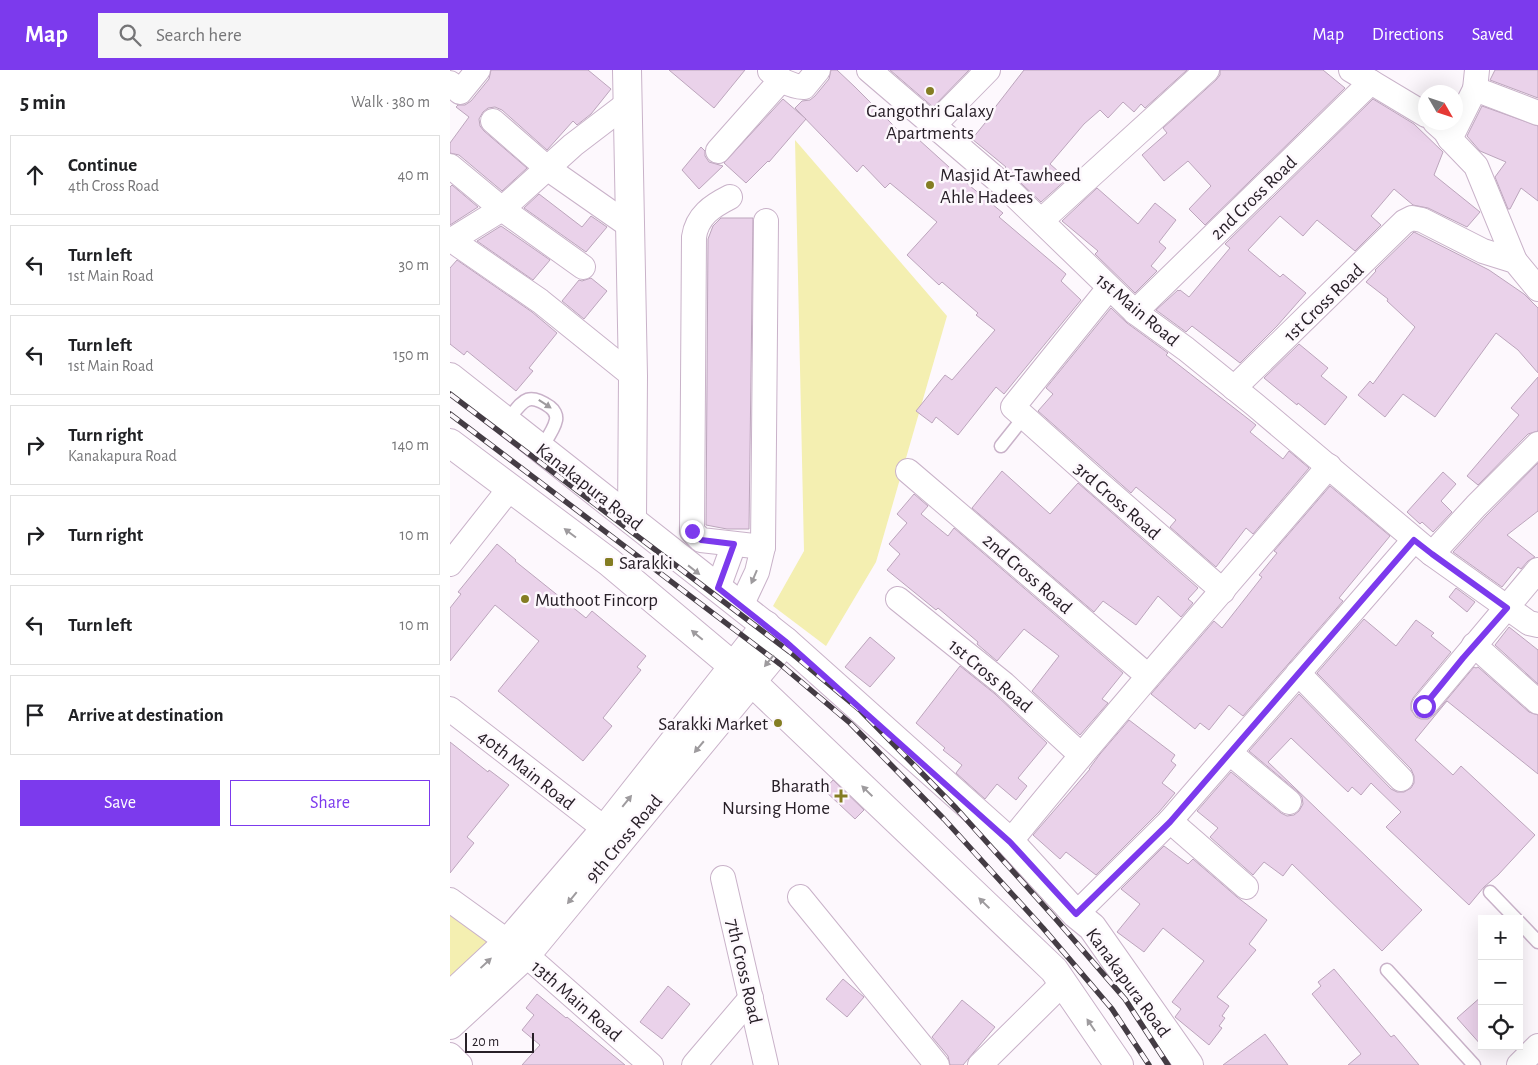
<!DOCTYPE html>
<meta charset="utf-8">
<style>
:root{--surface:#fff;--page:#f6f6f6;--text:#202124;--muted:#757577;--line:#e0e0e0;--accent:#7c3aed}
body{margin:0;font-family:"Alegreya Sans",sans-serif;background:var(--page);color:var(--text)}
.controls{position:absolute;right:15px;bottom:15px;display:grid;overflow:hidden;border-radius:0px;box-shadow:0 5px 20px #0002}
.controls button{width:45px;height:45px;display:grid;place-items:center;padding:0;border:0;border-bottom:1px solid var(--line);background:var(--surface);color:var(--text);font:25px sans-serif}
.compass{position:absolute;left:968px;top:15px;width:45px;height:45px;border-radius:50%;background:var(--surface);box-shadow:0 5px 20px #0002;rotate:129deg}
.scale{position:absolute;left:15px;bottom:12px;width:69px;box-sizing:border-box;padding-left:5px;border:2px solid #282028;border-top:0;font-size:14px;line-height:18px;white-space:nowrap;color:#282028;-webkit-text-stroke:4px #fdf8fd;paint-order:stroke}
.stop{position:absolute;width:15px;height:15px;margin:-11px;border:4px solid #7c3aed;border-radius:50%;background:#fff}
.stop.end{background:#7c3aed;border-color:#fff;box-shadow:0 1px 5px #0008}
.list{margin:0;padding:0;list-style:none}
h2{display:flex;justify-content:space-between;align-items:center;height:65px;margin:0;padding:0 20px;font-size:21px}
h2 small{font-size:16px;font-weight:400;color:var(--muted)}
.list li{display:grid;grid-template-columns:32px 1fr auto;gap:15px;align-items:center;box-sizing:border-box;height:80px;margin:0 10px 10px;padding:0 10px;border:1px solid var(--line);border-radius:0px}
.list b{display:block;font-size:19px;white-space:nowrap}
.list p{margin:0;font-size:16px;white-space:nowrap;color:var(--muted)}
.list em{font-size:16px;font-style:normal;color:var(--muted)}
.actions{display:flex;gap:10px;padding:15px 20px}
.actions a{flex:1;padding:11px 0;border:1px solid var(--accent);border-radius:0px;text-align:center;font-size:18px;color:var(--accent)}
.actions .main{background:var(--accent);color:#fff}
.icon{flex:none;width:28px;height:28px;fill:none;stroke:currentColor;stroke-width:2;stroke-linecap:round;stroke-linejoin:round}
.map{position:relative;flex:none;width:1088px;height:995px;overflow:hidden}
header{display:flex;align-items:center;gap:30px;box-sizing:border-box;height:70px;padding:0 25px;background:var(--accent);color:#fff}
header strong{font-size:24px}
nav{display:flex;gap:28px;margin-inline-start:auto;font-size:18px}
.search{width:350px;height:45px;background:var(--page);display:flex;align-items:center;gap:12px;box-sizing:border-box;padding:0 18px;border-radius:0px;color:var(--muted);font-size:19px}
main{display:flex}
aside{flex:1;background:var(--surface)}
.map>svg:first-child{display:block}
.green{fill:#f4efb1}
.building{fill:#ead2ea;stroke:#bca5bc}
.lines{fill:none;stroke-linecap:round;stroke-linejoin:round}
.lane-casing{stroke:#c9b2c9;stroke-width:15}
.street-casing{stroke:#c9b2c9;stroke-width:26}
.secondary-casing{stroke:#c9b2c9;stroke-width:30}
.primary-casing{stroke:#c9b2c9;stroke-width:30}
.lane{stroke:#fff;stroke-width:12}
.street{stroke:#fff;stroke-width:24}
.secondary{stroke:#fff;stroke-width:28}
.primary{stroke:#fff;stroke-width:28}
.rail-casing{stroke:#443c44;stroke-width:5.5}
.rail{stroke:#fdf8fd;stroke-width:4;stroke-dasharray:11;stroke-linecap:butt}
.oneway{fill:#9e9b9e}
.route{stroke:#7c3aed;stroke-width:6}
.poi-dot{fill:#847d23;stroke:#fdf8fd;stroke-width:2}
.labels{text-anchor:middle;stroke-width:5;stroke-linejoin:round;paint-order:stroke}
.poi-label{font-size:19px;fill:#282028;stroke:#fdf8fd;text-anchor:start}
.street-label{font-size:19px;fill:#282028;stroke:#fdf8fd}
</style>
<header>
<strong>Map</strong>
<div class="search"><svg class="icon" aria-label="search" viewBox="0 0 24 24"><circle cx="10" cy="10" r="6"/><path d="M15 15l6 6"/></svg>Search here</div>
<nav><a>Map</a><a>Directions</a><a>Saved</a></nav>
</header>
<main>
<aside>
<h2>5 min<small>Walk · 380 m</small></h2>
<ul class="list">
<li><svg class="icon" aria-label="ahead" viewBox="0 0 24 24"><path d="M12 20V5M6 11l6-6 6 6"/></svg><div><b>Continue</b><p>4th Cross Road</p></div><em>40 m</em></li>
<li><svg class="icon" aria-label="left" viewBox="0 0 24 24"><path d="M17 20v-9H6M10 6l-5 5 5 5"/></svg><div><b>Turn left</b><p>1st Main Road</p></div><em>30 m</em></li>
<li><svg class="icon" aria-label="left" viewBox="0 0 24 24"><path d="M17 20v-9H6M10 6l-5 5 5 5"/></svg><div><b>Turn left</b><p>1st Main Road</p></div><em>150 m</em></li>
<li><svg class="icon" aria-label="right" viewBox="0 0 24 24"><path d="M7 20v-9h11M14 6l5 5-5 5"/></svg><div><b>Turn right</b><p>Kanakapura Road</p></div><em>140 m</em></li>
<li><svg class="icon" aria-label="right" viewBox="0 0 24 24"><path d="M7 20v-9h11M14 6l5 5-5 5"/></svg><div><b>Turn right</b></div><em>10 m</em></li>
<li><svg class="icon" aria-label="left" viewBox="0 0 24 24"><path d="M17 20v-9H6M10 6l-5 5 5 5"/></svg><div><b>Turn left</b></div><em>10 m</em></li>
<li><svg class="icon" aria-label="arrive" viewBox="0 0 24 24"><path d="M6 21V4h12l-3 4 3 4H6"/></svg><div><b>Arrive at destination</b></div></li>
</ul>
<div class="actions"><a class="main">Save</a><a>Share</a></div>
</aside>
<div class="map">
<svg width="1088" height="995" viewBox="0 0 1088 995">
<rect width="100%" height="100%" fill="#fdf8fd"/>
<!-- green -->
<g class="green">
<path d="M345,70L497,246L426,492L376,576L323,536L354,481Z"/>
<path d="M0,839L43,872L0,907Z"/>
</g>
<!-- building -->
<g class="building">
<path d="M41,0H138L161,19L141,44L127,55L123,51L97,80L52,40L45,37L38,38L33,42L29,49L30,56L34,61L77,98L52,121L9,85L0,83V73L19,47L6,37L8,35H15L21,31L39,9Z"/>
<path d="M219,0H295L264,38Z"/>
<path d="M381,0H387L405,17L452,64L457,59L520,116L553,143L549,147L616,204L611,211L631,230L554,324L546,317L508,365L486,347L482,353L466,341L495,305L502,310L545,260L526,245L528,243L492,212L489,215L457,185L487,152L440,113L435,118L413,95L407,102L345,38L352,31L360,30L365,26L379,9Z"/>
<path d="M440,0H519L483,37Z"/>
<path d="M574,0H737L695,38L691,34L684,42L673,32L658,48L650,40L634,54L600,94L617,109L591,132L555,98L556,97L522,69L544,42L543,40Z"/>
<path d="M770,0H873L895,18L755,155L739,139L761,116L738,91L714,111L692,85L717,63L713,58L766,10L770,5Z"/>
<path d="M1045,0H1088V28L1040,10Z"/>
<path d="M333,29L356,49L319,92L318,91L296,113L274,93Z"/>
<path d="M923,29L964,54L993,82L984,105L1030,142L1017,157L978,138L963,135L944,119L921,146L931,155L905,181L867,150L853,166L830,146L798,180L830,207L833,204L856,223L827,256L790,293L742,256L736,262L706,240L728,220L729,221L730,220L739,227L780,178L775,174Z"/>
<path d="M1032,36L1088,56V131L1071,118L1060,139H1058L1045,107L1056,92L1030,81L1017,66Z"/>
<path d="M251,77L255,81V86L259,92L273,96L249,119L232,100Z"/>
<path d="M2,115L28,137L0,155V117Z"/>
<path d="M647,118L688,154L705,133L726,150L709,172L716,178L701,196L707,201L685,223L645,184L648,181L612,151Z"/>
<path d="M89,124L132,157L141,146L157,157L136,182L74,138Z"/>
<path d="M271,148H303L299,459H277L256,455L258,169L263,156Z"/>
<path d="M51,156L100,190L83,210L27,171Z"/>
<path d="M964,162L1039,200L1074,224L1088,238V303L1068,280L1046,263L985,347L953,324L935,347L908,325L920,311L923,314L965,257L937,231L938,229L916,212L926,201L925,200Z"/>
<path d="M7,190L82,242L107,263L79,298L83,301L66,321L17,281L14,285L0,274V198Z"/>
<path d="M141,208L157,221L134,249L112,231L129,210L132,211Z"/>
<path d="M661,238L677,253L718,283L716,285L806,355L800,362L833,389L839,381L859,398L803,464L796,458L766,497L720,457L726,450L686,417L681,423L588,341L603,324L596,318Z"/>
<path d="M849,274L878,298L871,306L897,327L875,355L848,333L847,335L814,308Z"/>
<path d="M1088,307V361L1078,364L1028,415L1017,406L1069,345L1061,338Z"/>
<path d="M1088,393V441L1057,465L1085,487L1078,491L1071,499L1068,497L1052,517L1003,482L1036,446Z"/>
<path d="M552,401L600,444L628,413L748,518L738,529L743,533L731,547L708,526L686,555L653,531L644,542L522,438Z"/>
<path d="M993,402L1006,414L991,431L1002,442L983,462L972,452L970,454L957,442Z"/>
<path d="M880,416L940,466L889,528L893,531L793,646L779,635L759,660L750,653L745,659L701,624L764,551L772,558L812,507L809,505L827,483L824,481Z"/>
<path d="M464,424L478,436L471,444L498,466L504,458L673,603L652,629L658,633L630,665L582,621L609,586L574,559L547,591L527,574L528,572L488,538L486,540L437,500L450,484L439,474L457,453L447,444Z"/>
<path d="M47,474L66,490L65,491L136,548L142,541L196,586L187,597L191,600L153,648L162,656L133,691L48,621L89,571L45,535L0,591V538L11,524L8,522Z"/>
<path d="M1006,518L1025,532L1017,542L999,527Z"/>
<path d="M914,549L946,576L966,550L984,563L981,566L1001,582L963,628L961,633V640L966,647L971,649H978L984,645L1024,597L1026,598L1028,597L1079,642L1088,645V704L997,631L965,670L1003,705L1011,696L1085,765L1048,805L1034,817L1019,835L936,757L951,742L921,713L911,725L902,717L898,722L841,668L818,692L972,840L932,881L842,794L833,806L814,792L803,805L760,767L768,758L747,741L781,702L831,743L837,746L844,745L849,741L853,734L852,727L848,722L799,681L849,624L941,719L947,722H954L961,718L964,713V706L961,699L867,603Z"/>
<path d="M1059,557L1088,580V614L1045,575Z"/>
<path d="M420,567L445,588L420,617L395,597Z"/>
<path d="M510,596L545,624L597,673L568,708L577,716L566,730L547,714L535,729L506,703L512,695L493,680L495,678L466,653Z"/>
<path d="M679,650L725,685L721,691L726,695L712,713L725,723L709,742L646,805L616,782L610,789L583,765L640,699H639L650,684Z"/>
<path d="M0,672L38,702L39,700L59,715L17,767L24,773L0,803Z"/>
<path d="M383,710L414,740L405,749L374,720Z"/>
<path d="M714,776L738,794L743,789L787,827L817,850L799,874L806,880L767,927L779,936L772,946L775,948L769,956L772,958L759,975L725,947L731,939L722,932L754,891L713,858L694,882L667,862L690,834L671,819Z"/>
<path d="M884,899L941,967L944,965L969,995H898L911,984L862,924L871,916L868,912Z"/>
<path d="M393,909L414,927L397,947L376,929Z"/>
<path d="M218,916L240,934L212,969L190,952Z"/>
<path d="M87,924L116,948L117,947L175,995H72L90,975L72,960L84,945L76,938Z"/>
<path d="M1032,926V976L1007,948Z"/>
<path d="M512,930L545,957L513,995H500L498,986L482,967Z"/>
<path d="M815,964L838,995H773Z"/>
</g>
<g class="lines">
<defs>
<g id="lane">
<path d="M57,351C72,333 76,320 100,337C104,340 107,345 106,350C104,360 96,370 91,378"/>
<path d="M551,376L574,347"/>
<path d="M1040,822L1066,849"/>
<path d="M1069,852L1088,872"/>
<path d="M937,900L1024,995"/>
</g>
<g id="street">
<path d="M419,0L558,119L685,242L736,279L804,334L982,484L1079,553L1088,555"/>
<path d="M901,0L976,45"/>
<path d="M1027,0L1025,19L1088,43"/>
<path d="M320,1C331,10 339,16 354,17L368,0"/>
<path d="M0,13L10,22L28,0"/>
<path d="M43,51L97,98L180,156"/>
<path d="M985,52L995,61L1000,69L1026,96L1065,191"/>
<path d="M483,56L538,0"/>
<path d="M1000,69L1025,19"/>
<path d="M268,81L331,10"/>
<path d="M0,96L52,139L133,197"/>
<path d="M280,127C262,136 247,146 244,167L242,461L251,470L313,477"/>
<path d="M592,150L757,0"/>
<path d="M0,169L90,231L183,306"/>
<path d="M0,171L52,139L123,75L178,33"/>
<path d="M659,218L563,337L645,410L773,521"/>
<path d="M685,242L921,12"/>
<path d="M784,318L954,152L962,148L972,150L1033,181L1065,191L1088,219"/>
<path d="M458,401L698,606"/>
<path d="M982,484L1026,436L1088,374"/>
<path d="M0,494L60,418"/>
<path d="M268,518L284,474"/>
<path d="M448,529L554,614L631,685"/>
<path d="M291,536L307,502L313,477L316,151"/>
<path d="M1024,575L1088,632"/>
<path d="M848,603L951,709"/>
<path d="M974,636L1088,500"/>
<path d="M0,639L155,759"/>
<path d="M780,683L839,732"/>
<path d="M720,751L796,817"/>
<path d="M560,772C663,644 773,521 879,396"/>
<path d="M273,808L316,995"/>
<path d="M350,827L487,995"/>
<path d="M0,830L76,885L201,995"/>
<path d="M626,844L720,751L964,470"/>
<path d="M0,985L10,995"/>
<path d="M244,995L301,928"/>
<path d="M530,995L613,913"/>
<path d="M1069,995L1088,976"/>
</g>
<g id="secondary">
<path d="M177,0L183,306L182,450"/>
<path d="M0,926L59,871L155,759L316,555"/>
<path d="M0,955L76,885L335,571"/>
</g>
<g id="primary">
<path d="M0,307L335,571L560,772L626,844L642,857L739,995"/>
<path d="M0,373L159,492L302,612L604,900L669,995"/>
</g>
</defs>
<!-- lane casing -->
<use href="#lane" class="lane-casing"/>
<!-- street casing -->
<use href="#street" class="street-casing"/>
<!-- secondary casing -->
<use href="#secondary" class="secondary-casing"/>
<!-- primary casing -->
<use href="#primary" class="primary-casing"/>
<!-- lane -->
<use href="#lane" class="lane"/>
<!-- street -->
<use href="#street" class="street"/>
<!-- secondary -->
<use href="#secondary" class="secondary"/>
<!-- primary -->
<use href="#primary" class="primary"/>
<defs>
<g id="rail">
<path d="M0,324L340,582L411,641L506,738L604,847L675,929L718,995"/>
<path d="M0,344L330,594L400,653L494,749L593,858L662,939L699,995"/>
</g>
</defs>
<!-- rail casing -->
<use href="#rail" class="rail-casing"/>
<!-- rail -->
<use href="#rail" class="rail"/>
</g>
<!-- one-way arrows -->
<defs><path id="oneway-solid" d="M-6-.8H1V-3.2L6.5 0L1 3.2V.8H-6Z" transform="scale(1.25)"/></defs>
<g class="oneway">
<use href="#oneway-solid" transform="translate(95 334) rotate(33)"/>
<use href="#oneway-solid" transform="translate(120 463) rotate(-143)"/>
<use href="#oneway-solid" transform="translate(244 500) rotate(38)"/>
<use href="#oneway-solid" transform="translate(304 507) rotate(113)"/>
<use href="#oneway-solid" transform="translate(247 565) rotate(-140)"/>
<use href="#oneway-solid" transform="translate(319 591) rotate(129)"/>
<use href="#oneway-solid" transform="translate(249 677) rotate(130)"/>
<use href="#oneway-solid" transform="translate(417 721) rotate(-136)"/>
<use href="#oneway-solid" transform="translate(177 731) rotate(-51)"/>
<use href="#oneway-solid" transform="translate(122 828) rotate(129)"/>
<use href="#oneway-solid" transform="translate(534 833) rotate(-136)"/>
<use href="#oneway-solid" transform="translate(36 893) rotate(-43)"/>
<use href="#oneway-solid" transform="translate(641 955) rotate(-124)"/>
</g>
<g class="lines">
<!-- route -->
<path class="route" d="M242,461L251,470L284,474L268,518L335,571L560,772L626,844L720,752L964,470L982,484L1057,538L1013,588L974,636"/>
</g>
<!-- markers -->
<g class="poi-dot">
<circle cx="480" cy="21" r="5"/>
<circle cx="480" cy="115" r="5"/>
<rect x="154" y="487" width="10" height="10" rx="2.5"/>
<circle cx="75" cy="529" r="5"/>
<circle cx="328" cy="653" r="5"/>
<path d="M388.5 718.5h5v5h5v5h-5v5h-5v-5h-5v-5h5z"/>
</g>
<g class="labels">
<!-- poi labels -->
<g class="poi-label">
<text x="480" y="47" text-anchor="middle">Gangothri Galaxy<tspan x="480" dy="22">Apartments</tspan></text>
<text x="490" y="111">Masjid At-Tawheed<tspan x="490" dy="22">Ahle Hadees</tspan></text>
<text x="169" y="499">Sarakki</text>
<text x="85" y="536">Muthoot Fincorp</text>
<text x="318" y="660" text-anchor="end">Sarakki Market</text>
<text x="380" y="722" text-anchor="end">Bharath<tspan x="380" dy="22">Nursing Home</tspan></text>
</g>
<!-- street labels -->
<g class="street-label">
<text transform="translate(803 127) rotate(-44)" y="7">2nd Cross Road</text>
<text transform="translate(873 232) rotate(-44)" y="7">1st Cross Road</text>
<text transform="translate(688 239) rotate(40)" y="7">1st Main Road</text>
<text transform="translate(140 416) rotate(38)" y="7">Kanakapura Road</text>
<text transform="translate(668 430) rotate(41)" y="7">3rd Cross Road</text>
<text transform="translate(578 503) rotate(41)" y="7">2nd Cross Road</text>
<text transform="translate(541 605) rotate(40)" y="7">1st Cross Road</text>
<text transform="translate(77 699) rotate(38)" y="7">40th Main Road</text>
<text transform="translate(173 768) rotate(-50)" y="7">9th Cross Road</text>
<text transform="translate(295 901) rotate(77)" y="7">7th Cross Road</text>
<text transform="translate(679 912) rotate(54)" y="7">Kanakapura Road</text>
<text transform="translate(127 930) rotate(41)" y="7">13th Main Road</text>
</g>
</g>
</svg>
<div class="controls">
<button>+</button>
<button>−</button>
<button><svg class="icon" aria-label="locate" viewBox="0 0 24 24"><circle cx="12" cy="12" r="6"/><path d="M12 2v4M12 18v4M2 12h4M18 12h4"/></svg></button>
</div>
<svg class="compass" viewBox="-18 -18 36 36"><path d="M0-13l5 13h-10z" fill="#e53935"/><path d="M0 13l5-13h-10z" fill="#757577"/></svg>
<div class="scale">20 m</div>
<div class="stop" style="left:974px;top:636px"></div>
<div class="stop end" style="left:242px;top:461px"></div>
</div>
</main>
